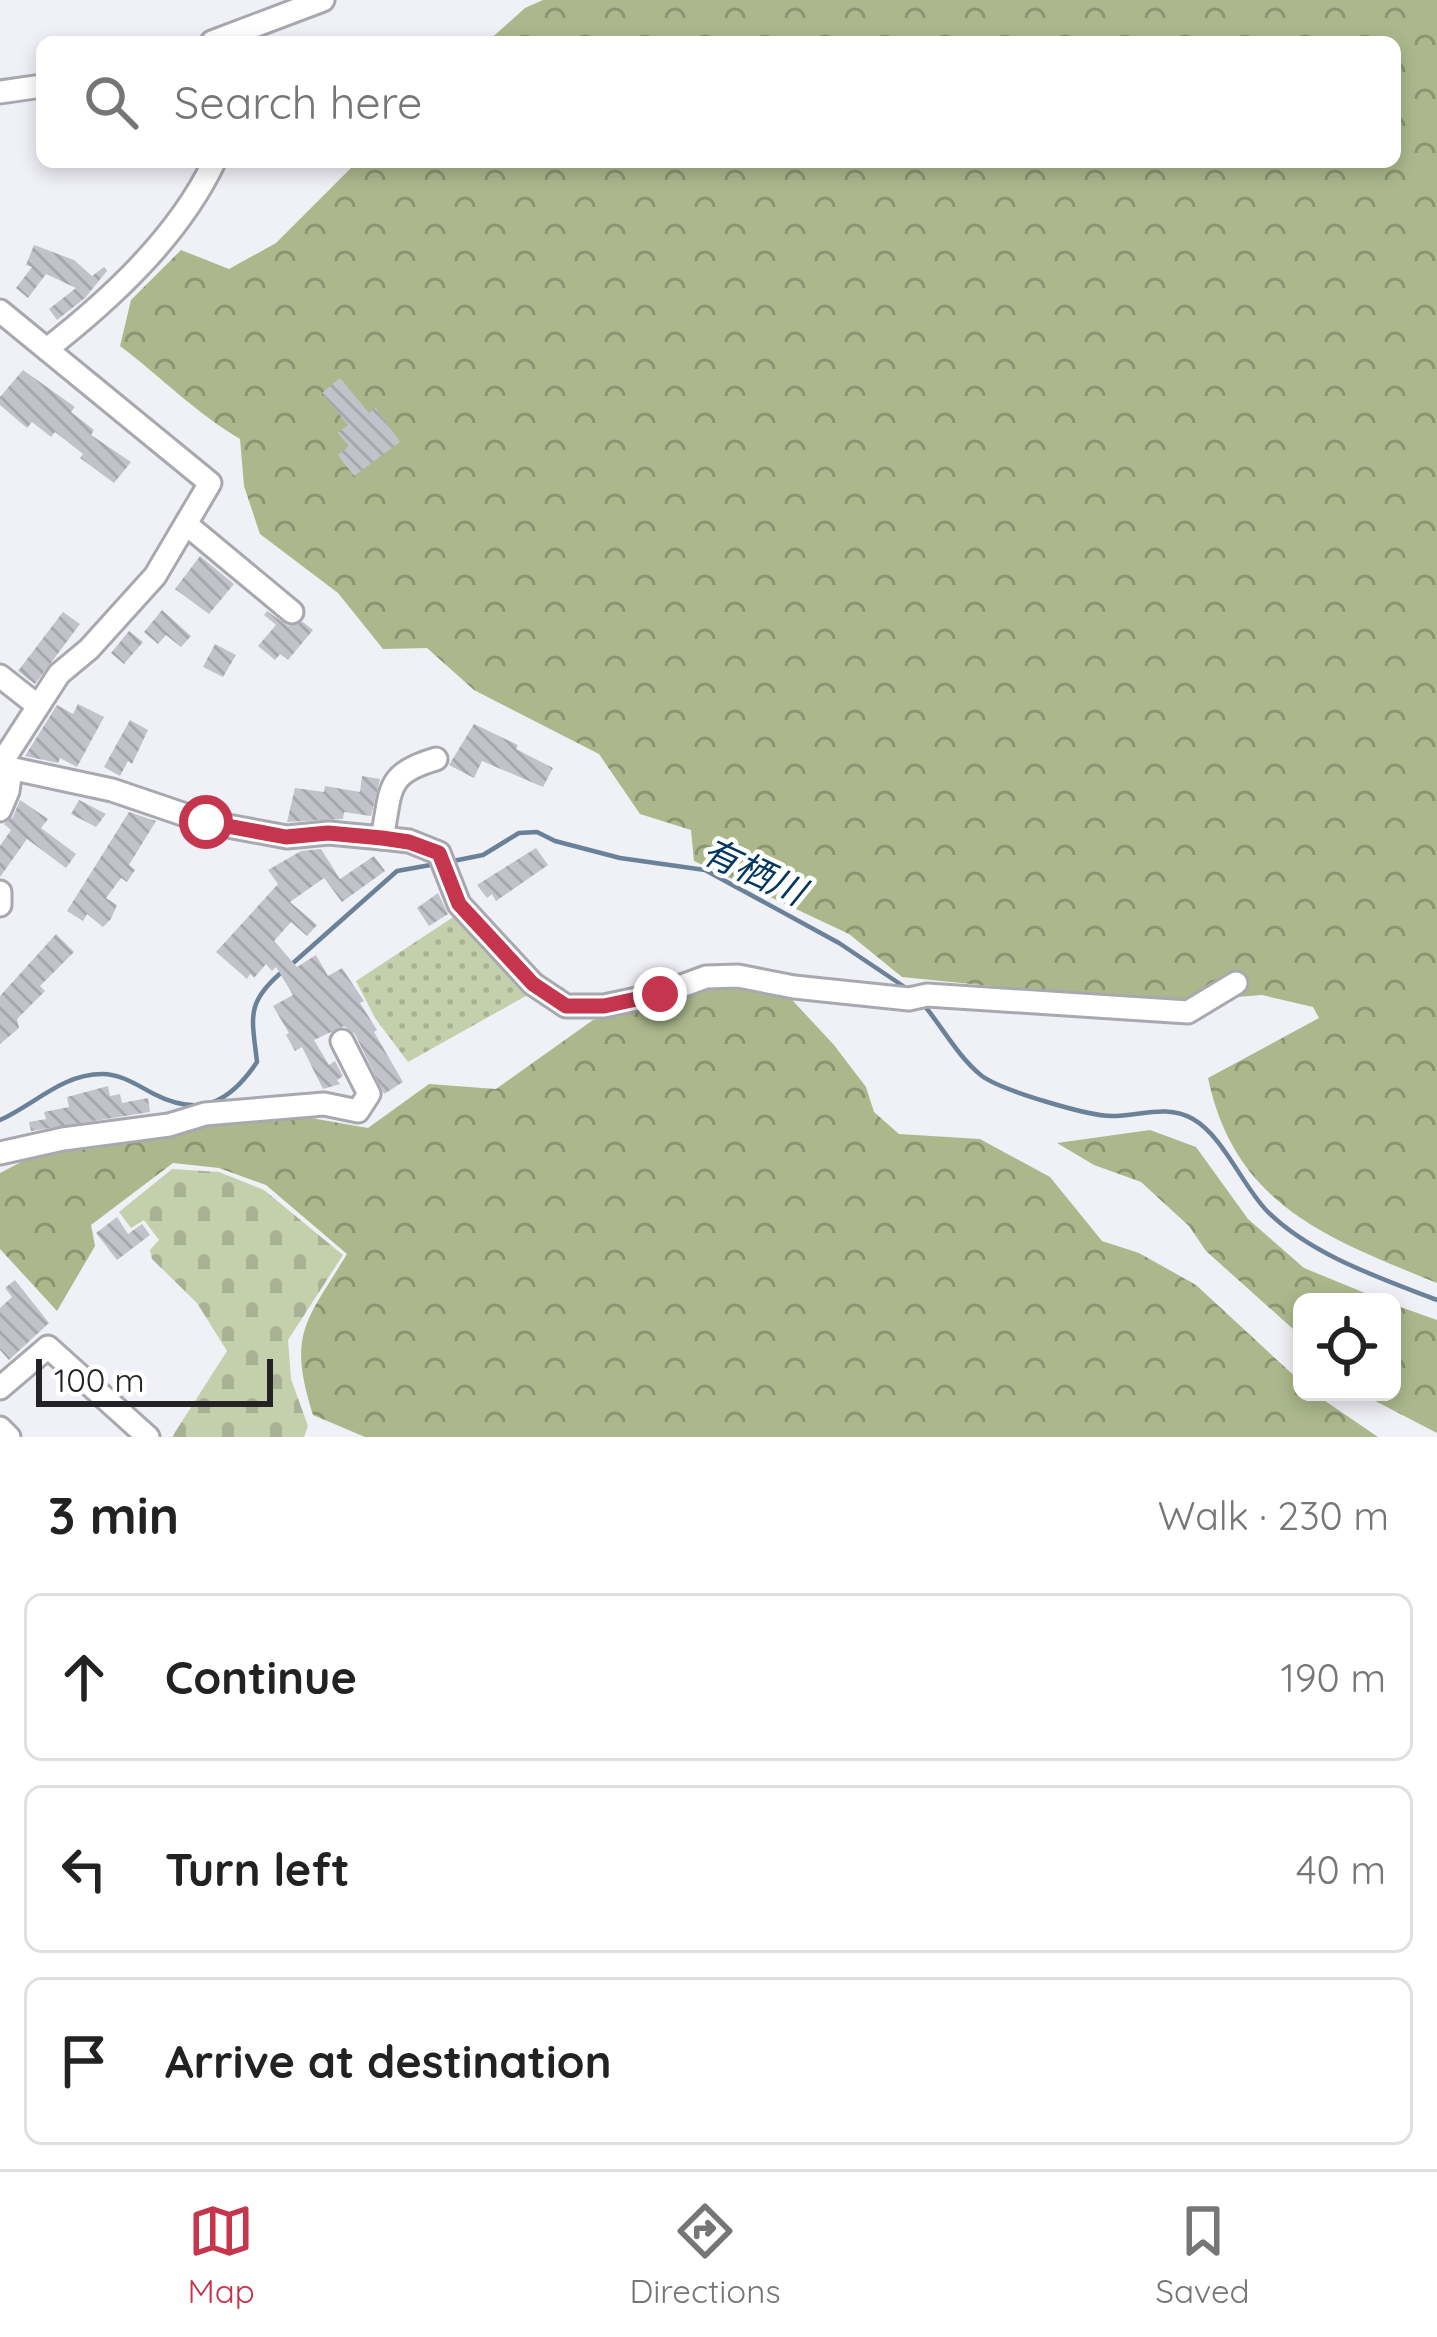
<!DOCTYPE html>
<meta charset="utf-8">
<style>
:root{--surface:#fff;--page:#f2f2f2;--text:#222;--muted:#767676;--line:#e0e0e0;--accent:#c5354e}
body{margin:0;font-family:Quicksand,"Noto Sans JP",sans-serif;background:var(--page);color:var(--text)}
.controls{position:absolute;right:36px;bottom:36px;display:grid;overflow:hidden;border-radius:18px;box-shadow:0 6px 18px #0003}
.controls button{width:108px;height:108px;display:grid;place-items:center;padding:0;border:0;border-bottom:3px solid var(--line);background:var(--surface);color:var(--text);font:60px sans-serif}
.scale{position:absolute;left:36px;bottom:30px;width:237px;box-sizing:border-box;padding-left:12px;border:6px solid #232326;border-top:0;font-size:33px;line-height:42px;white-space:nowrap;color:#232326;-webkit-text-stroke:9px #fff;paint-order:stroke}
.stop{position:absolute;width:36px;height:36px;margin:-27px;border:9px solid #c5354e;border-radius:50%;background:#fff}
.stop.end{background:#c5354e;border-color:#fff;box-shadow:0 3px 12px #0008}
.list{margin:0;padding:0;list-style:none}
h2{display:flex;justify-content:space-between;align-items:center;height:156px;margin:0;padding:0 48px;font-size:51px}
h2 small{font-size:39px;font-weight:400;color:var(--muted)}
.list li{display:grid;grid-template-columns:78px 1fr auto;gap:36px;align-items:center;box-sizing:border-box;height:168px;margin:0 24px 24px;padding:0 24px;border:3px solid var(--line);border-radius:18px}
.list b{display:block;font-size:45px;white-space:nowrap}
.list em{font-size:39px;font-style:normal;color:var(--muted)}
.icon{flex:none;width:66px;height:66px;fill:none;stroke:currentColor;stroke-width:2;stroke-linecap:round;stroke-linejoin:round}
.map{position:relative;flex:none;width:1437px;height:1437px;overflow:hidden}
.search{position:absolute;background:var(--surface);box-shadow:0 6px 18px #0003;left:36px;right:36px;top:36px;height:132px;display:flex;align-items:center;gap:30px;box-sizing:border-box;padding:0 42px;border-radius:18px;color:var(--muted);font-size:45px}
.sheet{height:732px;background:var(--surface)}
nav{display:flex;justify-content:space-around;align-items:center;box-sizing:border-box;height:168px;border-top:3px solid var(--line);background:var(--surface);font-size:33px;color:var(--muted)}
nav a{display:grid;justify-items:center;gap:6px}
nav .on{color:var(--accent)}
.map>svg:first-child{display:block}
.grass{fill:url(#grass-dots)}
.forest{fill:url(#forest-crowns)}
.cemetery{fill:url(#cemetery-stones)}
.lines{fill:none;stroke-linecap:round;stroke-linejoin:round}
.stream{stroke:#6a819a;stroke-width:4.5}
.building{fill:url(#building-back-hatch)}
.minor-casing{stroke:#a8a8af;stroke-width:27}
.minor{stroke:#fff;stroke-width:21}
.route{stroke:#c5354e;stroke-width:15}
.labels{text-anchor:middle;stroke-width:9;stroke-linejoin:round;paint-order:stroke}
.water-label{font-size:36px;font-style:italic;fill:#043763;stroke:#fff}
</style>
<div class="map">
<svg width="1437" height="1437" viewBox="0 0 1437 1437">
<defs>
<pattern id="grass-dots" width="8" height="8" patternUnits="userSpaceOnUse" patternTransform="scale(3)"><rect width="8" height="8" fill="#c4cfab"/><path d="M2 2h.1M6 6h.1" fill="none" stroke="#a8b193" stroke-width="1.8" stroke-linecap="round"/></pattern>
<pattern id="forest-crowns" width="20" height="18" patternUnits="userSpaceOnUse" patternTransform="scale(3)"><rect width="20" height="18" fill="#acb88c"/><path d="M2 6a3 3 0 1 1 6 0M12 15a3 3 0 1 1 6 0" fill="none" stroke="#8c9572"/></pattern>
<pattern id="cemetery-stones" width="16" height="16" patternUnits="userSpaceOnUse" patternTransform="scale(3)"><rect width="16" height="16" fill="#c4cfab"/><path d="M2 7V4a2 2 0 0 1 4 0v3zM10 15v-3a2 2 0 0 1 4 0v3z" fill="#a8b193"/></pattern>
<pattern id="building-back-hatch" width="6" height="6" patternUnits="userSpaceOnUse" patternTransform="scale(3)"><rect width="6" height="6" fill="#c2c2ca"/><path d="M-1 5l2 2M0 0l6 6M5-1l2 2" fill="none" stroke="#a6a6ad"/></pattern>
</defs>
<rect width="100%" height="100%" fill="#f0f0f7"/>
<!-- grass -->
<path class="grass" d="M458,914L533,992L408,1062L375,1018L356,981Z"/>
<!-- forest -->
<g class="forest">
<path d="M543,0H1437V1283C1329,1239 1235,1206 1208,1078L1319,1018L1313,1007L1262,995L1160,1003L902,977L849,934L694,861L691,830L640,814L599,754L474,690L427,648L383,649L338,593L260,534L244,486L240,439C196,413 161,377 120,346L131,300L181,250L229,269L276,243L357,162H1395V42H487L525,8Z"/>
<path d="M730,984L781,988L834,1045L866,1087L874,1112L899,1134L980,1139L1050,1177L1102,1241L1139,1253L1196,1285L1302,1383V1392H1312L1378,1437H365L313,1415C287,1333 306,1322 347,1254L266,1185L219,1168L173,1163L91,1225L95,1246L57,1311L0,1249V1173L25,1160L207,1123L311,1118L368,1128L429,1084L496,1089L593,1020L654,1007L692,992Z"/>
<path d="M1150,1130L1196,1147L1248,1219L1304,1268L1387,1302H1302V1337L1206,1251L1189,1226L1141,1182L1094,1165L1057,1143Z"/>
<path d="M1392,1304L1437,1320V1433L1358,1392H1392Z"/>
</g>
<!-- cemetery -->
<path class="cemetery" d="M172,1169L219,1172L264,1190L343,1255L288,1340L291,1379L308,1426L304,1437H172L227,1351L197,1303L152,1259L150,1250L159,1240L144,1220L131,1228L119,1212Z"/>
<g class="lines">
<!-- stream -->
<g class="stream">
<path d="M448,862L483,855L519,833L537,832L555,841L620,858L705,870L839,943L912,992"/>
<path d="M292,964L397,871L436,864"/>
<path d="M924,1005C942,1027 959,1058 982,1076C1001,1090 1087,1116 1112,1116C1140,1116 1167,1104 1193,1119C1223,1136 1242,1185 1267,1211C1311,1255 1380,1278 1437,1300"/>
<path d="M0,1120C34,1105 62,1074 102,1074C121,1074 137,1085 154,1094C201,1118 230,1102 257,1062C252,1017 245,1003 283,971"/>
</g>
</g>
<!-- building -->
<g class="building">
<path d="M34,245L74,260L92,276L104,267L107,271L85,298L57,320L49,309L76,288L46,274L28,298L16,288L32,267L26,265Z"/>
<path d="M23,370L75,407L71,412L94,430L91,435L131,462L114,483L80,458L83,454L55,432L51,437L32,422L27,428L0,405V397Z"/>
<path d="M340,378L369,413L375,407L400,442L354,476L338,455L349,446L338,433L348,425L322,393Z"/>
<path d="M200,556L234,584L209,614L175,589Z"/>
<path d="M162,610L191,636L181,647L166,635L158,644L144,632Z"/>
<path d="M267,611L288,626L303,622L313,630L288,660L280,654L275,660L258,646L276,625L264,615Z"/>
<path d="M63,612L80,624L35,684L18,671Z"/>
<path d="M129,631L143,642L124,664L111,653Z"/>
<path d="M215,644L236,655L223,677L203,667Z"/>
<path d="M78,704L104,717L77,767L60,758L58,763L25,756L57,705L73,714Z"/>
<path d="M130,720L148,730L132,764L128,761L120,776L104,767Z"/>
<path d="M474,724L518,745L516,749L553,768L543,787L482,761L474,778L449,765Z"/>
<path d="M362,776L380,779L371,816L344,812L343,819L287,822L295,788L324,792L325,786L360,792Z"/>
<path d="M20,800L48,819L41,828L76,854L66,868L27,839L0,877V846L11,830L4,824L13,817Z"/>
<path d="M79,800L106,814L96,827L71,814Z"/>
<path d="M129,812L156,821L129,865L135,870L127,882L121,878L106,898L117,905L111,919L103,927L87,914L83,921L67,911Z"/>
<path d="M536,848L548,865L496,901L492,894L487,898L477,885Z"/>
<path d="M321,849L340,879L374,856L385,871L342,902L324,878L290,902L317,925L307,936L291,922L274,941L297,967L316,955L328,976L342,968L364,1001L360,1003L377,1030L374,1032L403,1082L384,1094L355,1034L344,1026L314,1040L329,1065L335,1061L343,1076L337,1080L340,1084L323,1089L302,1047L295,1051L286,1035L289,1033L273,1006L293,995L276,967L272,971L266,964L254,978L250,974L247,979L216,952L278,884L268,870L301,851Z"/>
<path d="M438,893L448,914L429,926L417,908Z"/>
<path d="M56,934L74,952L40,986L45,991L17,1019L19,1028L0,1044V996Z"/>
<path d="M108,1086L110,1096L120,1094L122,1103L148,1098L150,1112L31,1131L29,1122L46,1119L44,1112L69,1107L67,1097Z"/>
<path d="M117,1217L128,1234L142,1224L150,1235L117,1260L96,1233Z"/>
<path d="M15,1280L49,1323L9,1360L0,1350V1308L12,1297L5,1288Z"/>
</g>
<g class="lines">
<defs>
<g id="minor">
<path d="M212,42L323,0"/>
<path d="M0,92L42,86"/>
<path d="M0,311L210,483L155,576L89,649L59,674L0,765"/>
<path d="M47,349C111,299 178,237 214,162"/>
<path d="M186,524L292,612"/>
<path d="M0,676L38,706"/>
<path d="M0,766L112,790L206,822L287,837L329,833L382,838L409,841L439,853L459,904L533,984L566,1006H604L660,994L706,977L738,976L794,987L909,999L927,995L1188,1012L1236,983"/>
<path d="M0,810L8,791L11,769"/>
<path d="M382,838C392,790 384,774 436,759"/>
<path d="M0,892V905"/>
<path d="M0,1153L63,1139L169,1125L205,1114L324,1104L358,1111L369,1094L342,1041"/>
<path d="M0,1388L48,1347L148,1437"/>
<path d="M0,1428L9,1437"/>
</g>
</defs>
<!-- minor casing -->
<use href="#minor" class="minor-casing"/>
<!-- minor -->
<use href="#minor" class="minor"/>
</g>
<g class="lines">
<!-- route -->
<path class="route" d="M206,822L286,837L328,833L382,838L409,842L439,853L459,904L533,984L566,1006H604L660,994"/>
</g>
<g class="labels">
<!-- water labels -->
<g class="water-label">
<text transform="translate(754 871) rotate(25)" y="13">有栖川</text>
</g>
</g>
</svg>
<div class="controls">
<button><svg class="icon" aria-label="locate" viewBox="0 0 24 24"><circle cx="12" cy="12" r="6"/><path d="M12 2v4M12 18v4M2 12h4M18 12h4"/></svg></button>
</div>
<div class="scale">100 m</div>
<div class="stop" style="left:206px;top:822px"></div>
<div class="stop end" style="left:660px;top:994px"></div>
<div class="search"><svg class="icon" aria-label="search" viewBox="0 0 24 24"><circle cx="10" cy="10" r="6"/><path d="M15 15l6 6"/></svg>Search here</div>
</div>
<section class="sheet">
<h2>3 min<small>Walk · 230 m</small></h2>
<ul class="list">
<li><svg class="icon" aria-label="ahead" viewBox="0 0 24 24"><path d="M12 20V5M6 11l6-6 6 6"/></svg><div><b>Continue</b></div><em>190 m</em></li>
<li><svg class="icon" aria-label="left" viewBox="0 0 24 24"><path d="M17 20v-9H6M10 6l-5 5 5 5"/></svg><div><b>Turn left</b></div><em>40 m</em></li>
<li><svg class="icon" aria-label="arrive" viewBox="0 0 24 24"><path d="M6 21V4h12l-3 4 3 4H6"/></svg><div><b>Arrive at destination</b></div></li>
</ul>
</section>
<nav>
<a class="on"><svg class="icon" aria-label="map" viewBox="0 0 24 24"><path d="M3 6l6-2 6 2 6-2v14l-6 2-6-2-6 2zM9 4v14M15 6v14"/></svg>Map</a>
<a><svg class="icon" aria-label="directions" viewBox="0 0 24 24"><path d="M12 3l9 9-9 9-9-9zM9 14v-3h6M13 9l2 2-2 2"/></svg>Directions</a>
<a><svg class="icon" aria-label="saved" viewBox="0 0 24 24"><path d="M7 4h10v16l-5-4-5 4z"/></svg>Saved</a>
</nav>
